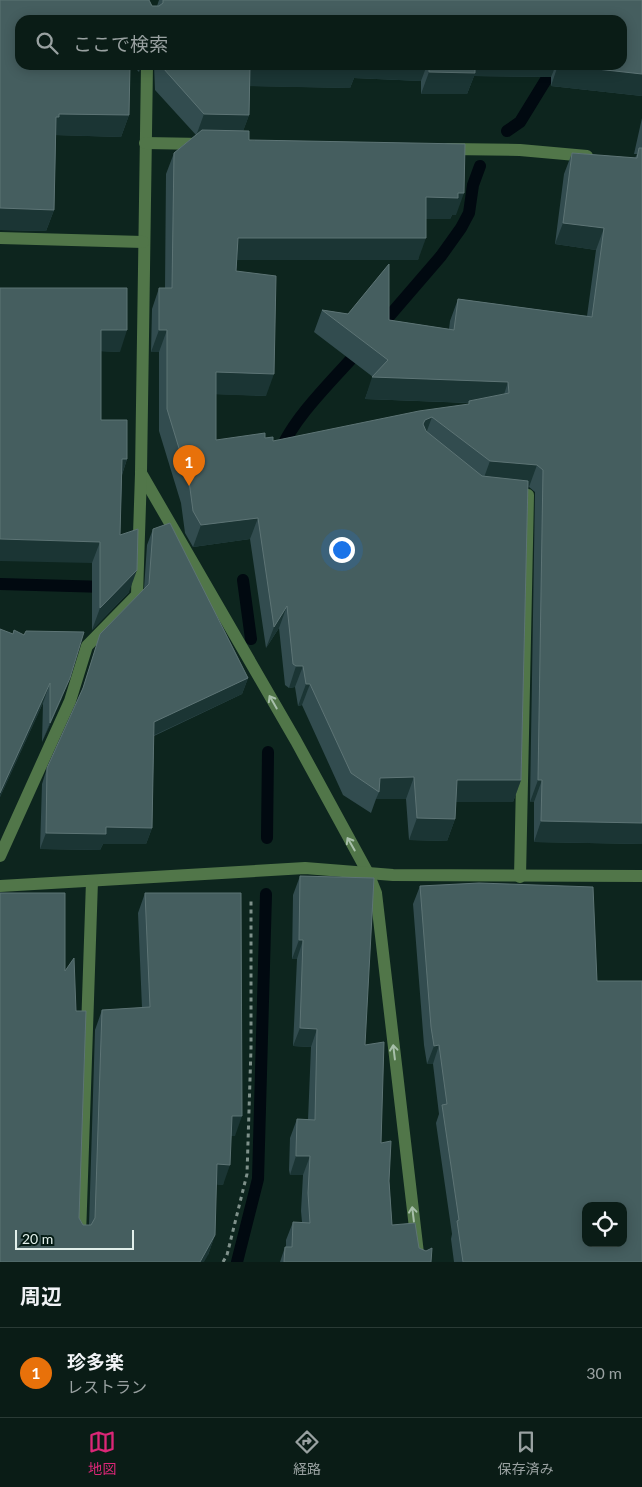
<!DOCTYPE html>
<html lang="ja">
<meta charset="utf-8">
<style>
:root{--surface:#0a1c16;--page:#13251f;--text:#f1f3f6;--muted:#99a1a1;--line:#2a3a35;--accent:#db2777}
body{margin:0;font-family:Lato,"Noto Sans JP",sans-serif;background:var(--page);color:var(--text)}
.controls{position:absolute;right:15px;bottom:15px;display:grid;overflow:hidden;border-radius:10px;box-shadow:0 2px 12px #0003}
.controls button{width:45px;height:45px;display:grid;place-items:center;padding:0;border:0;border-bottom:1px solid var(--line);background:var(--surface);color:var(--text);font:25px sans-serif}
.scale{position:absolute;left:15px;bottom:12px;width:119px;box-sizing:border-box;padding-left:5px;border:2px solid #e1efea;border-top:0;font-size:14px;line-height:18px;white-space:nowrap;color:#e1efea;-webkit-text-stroke:4px #041c15;paint-order:stroke}
.you{position:absolute;left:341px;top:549px;width:18px;height:18px;margin:-12px;border:4px solid #fff;border-radius:50%;background:#1a73e8;box-shadow:0 0 0 8px #1a73e833}
.badge{display:grid;place-items:center;width:32px;height:32px;border-radius:50%;background:var(--accent);color:#fff;font-size:16px;font-weight:700}
.pin{position:absolute;translate:-50% -41px;filter:drop-shadow(0 1px 2px #0008)}
.pin::after{content:'';position:absolute;top:26px;width:18px;height:15px;background:inherit;clip-path:polygon(0 0,100% 0,50% 100%)}
.list{margin:0;padding:0;list-style:none}
h2{display:flex;justify-content:space-between;align-items:center;height:65px;margin:0;padding:0 20px;font-size:21px}
h2 small{font-size:16px;font-weight:400;color:var(--muted)}
.list li{display:grid;grid-template-columns:32px 1fr auto;gap:15px;align-items:center;box-sizing:border-box;height:90px;padding:0 20px;border-top:1px solid var(--line)}
.list b{display:block;font-size:19px;white-space:nowrap}
.list p{margin:0;font-size:16px;white-space:nowrap;color:var(--muted)}
.list em{font-size:16px;font-style:normal;color:var(--muted)}
.icon{flex:none;width:28px;height:28px;fill:none;stroke:currentColor;stroke-width:2;stroke-linecap:round;stroke-linejoin:round}
.map{position:relative;flex:none;width:642px;height:1262px;overflow:hidden}
.search{position:absolute;background:var(--surface);box-shadow:0 2px 12px #0003;left:15px;right:15px;top:15px;height:55px;display:flex;align-items:center;gap:12px;box-sizing:border-box;padding:0 18px;border-radius:15px;color:var(--muted);font-size:19px}
.sheet{height:155px;background:var(--surface)}
nav{display:flex;justify-content:space-around;align-items:center;box-sizing:border-box;height:70px;border-top:1px solid var(--line);background:var(--surface);font-size:14px;color:var(--muted)}
nav a{display:grid;justify-items:center;gap:2px}
nav .on{color:var(--accent)}
.map>svg:first-child{display:block}
.lines{fill:none;stroke-linecap:round;stroke-linejoin:round}
.stream{stroke:#010910;stroke-width:12}
.path{stroke:#7f918b;stroke-width:3;stroke-dasharray:4 4;stroke-linecap:butt}
.minor{stroke:#517649;stroke-width:12}
.wall{fill:#324c4f}
.shaded-wall{fill:#1b3534}
.building{fill:#455e5f;stroke:#5d7475;fill-rule:evenodd}
.oneway{stroke:#a7bfaa}
</style>
<div class="map">
<svg width="642" height="1262" viewBox="0 0 642 1262">
<rect width="100%" height="100%" fill="#0d251e"/>
<g class="lines">
<!-- stream -->
<g class="stream">
<path d="M507,131L520,122L555,65"/>
<path d="M379,328L441,256L461,228L469,213L473,185L480,166"/>
<path d="M280,452C293,417 337,376 362,347"/>
<path d="M243,580L251,639"/>
<path d="M0,584L107,587"/>
<path d="M267,838L268,752"/>
<path d="M237,1262L258,1179L266,894"/>
</g>
<!-- path -->
<path class="path" d="M223,1262L227,1255L247,1174L251,1048V899"/>
<!-- minor -->
<g class="minor">
<path d="M147,65L141,473L296,741L368,873L376,893L419,1262"/>
<path d="M145,143L203,144"/>
<path d="M448,149L520,150L587,156"/>
<path d="M0,238L143,242"/>
<path d="M512,494L528,495L520,877"/>
<path d="M0,856L70,701L87,646L137,595L141,474"/>
<path d="M0,886L305,868L393,875L642,876"/>
<path d="M80,1236L92,881"/>
</g>
</g>
<!-- wall -->
<g class="wall">
<path d="M0,0L152,6H157L159,0H642V96L551,86V77L474,76L467,94H421V81L354,78L350,88L250,86L249,115L243,131L249,140L456,215H452L450,219H426L418,260H237L236,271L266,396L216,394V440L265,438L273,441L468,405L469,403L365,399L373,377L314,332L322,310L449,329L450,321L458,299L587,316L596,250L555,244L564,174L572,153L635,158L637,154H634L642,118V844L534,842V802H530L535,492L529,487H527L521,780L513,802H456L455,819L447,841L409,840L406,799H376L371,813L343,795L302,705L298,706L295,687L289,688L285,685L279,628L266,648L250,539L193,547L185,533L181,503L159,431V352H151L152,309L159,288H165L166,174L174,153L196,135L155,90L154,65H622V20H20L129,115L121,137L56,135L54,210L46,231L0,230Z"/>
<path d="M132,65H141L139,72Z"/>
<path d="M0,288L120,352L101,351V420L127,459L122,475L120,535L129,592L92,630V563Z"/>
<path d="M153,529L248,678L242,694L154,736L152,828L146,844H103L100,850L40,849L42,784L47,768L81,694L100,634L144,589L147,545Z"/>
<path d="M0,629L62,698L42,742L43,703L0,797Z"/>
<path d="M300,876L365,1045L381,1143L389,1181L392,1225L419,1248L431,1262H280L285,1247H286V1240L293,1222H302L301,1211L303,1175H290L289,1170L290,1138L297,1119L308,1120L311,1047L293,1046L297,959H292L293,895Z"/>
<path d="M420,886L597,981L642,1262H454L451,1239L452,1234L436,1123L439,1114L433,1064H427L424,1045L413,904Z"/>
<path d="M145,893L235,1136H231L223,1185L216,1184L215,1235L208,1255L0,1262L65,971L79,1218L83,1225H89L95,1030L102,1010L142,1008L138,913Z"/>
</g>
<!-- shaded-wall -->
<g class="shaded-wall">
<path d="M250,65H427L421,81L354,78L350,88L242,86Z"/>
<path d="M471,65H556L551,77L474,76L467,94H421L429,72Z"/>
<path d="M558,65L642,74V96L551,86Z"/>
<path d="M59,114L129,115L121,137L52,135L56,117Z"/>
<path d="M204,114L249,115L241,137L196,136Z"/>
<path d="M458,193H464L456,215H452L450,219H418L426,197Z"/>
<path d="M0,208L54,210L46,231L0,230Z"/>
<path d="M563,223L604,228L596,250L555,244Z"/>
<path d="M238,238H426L418,260H230Z"/>
<path d="M101,330H127L120,352L93,351Z"/>
<path d="M159,330H167L159,352H151Z"/>
<path d="M216,372L274,374L266,396L208,394Z"/>
<path d="M372,377L508,382L501,404L365,399Z"/>
<path d="M432,417L424,439L423,424L425,420Z"/>
<path d="M122,459H127L120,480Z"/>
<path d="M490,461L537,465L529,487L482,483Z"/>
<path d="M258,518L250,539L193,547L201,525Z"/>
<path d="M0,539L100,542L92,563L0,561Z"/>
<path d="M137,570L129,592L92,630L100,608Z"/>
<path d="M287,606L279,628L266,648L274,627Z"/>
<path d="M296,666H303L295,687L289,688Z"/>
<path d="M70,678L62,698L42,742L50,723Z"/>
<path d="M248,678L242,694L148,738L154,722Z"/>
<path d="M50,683L43,703L0,797V793Z"/>
<path d="M306,684H310L302,705L298,706Z"/>
<path d="M414,777L406,799H376L379,792L380,778Z"/>
<path d="M457,780H521L513,802H449Z"/>
<path d="M538,780H542L534,802H530Z"/>
<path d="M417,818L455,819L447,841L409,840Z"/>
<path d="M541,821L642,823V844L534,842Z"/>
<path d="M106,827L152,828L146,844H103L100,850L40,849L46,833Z"/>
<path d="M299,940H303L297,959H292Z"/>
<path d="M300,1028L317,1029L311,1047L293,1046Z"/>
<path d="M439,1045L433,1064H427L434,1046Z"/>
<path d="M232,1116H242L235,1136H224Z"/>
<path d="M296,1156H310L303,1175H290Z"/>
<path d="M217,1164L230,1165L223,1185L209,1184Z"/>
<path d="M215,1235L208,1255L204,1262H200Z"/>
</g>
<!-- building -->
<g class="building">
<path d="M0,0H149L152,6H159L163,3V0H642V74L561,65H622V20H20V65H130L129,115L59,114V117H56L54,210L0,208Z"/>
<path d="M163,65H250L249,115L204,114L163,68Z"/>
<path d="M273,65H358V66Z"/>
<path d="M429,65H475V73L429,72Z"/>
<path d="M202,130L249,131V140L465,144L464,193H458V198L426,197V238H238L236,271L276,276L274,374L216,372V440L265,433V438L273,437V441L419,411L469,404V401L509,393L508,382L372,377L388,360L322,310L348,314L389,264V320L454,330L458,299L592,317L604,228L563,223L572,153L637,158L639,148H642V823L541,821L542,780H538L543,470L537,465L490,461L432,417L425,420L423,424L426,431L482,476L528,481L521,780H457L455,819L417,818L414,777L380,778L379,792L351,773L310,684H306L303,666H296L293,664L287,606L274,627L258,518L201,525L193,511L189,481L167,409V330H159V288H172L174,153Z"/>
<path d="M0,288H127V330H101V420H127V459H122L120,535L138,529L137,570L100,608V542L0,539Z"/>
<path d="M170,523L248,678L154,722L152,828L106,827V834L46,833L47,768L83,688L100,634L149,584L153,529Z"/>
<path d="M0,629L13,634L14,630L24,635L26,631L84,632L70,678L50,723V683L0,793Z"/>
<path d="M300,876L374,878L365,1045L384,1042L381,1143L391,1141L389,1181L392,1225L415,1223L419,1248L426,1251L432,1248L431,1262H284L285,1247H292L293,1222L310,1223L308,1193L310,1156H296V1152L297,1119L315,1120L317,1029L300,1028L303,940H299Z"/>
<path d="M479,883L593,887L597,981H642V1262H463L457,1221L459,1220L442,1105L447,1104L439,1045L434,1046L431,1027L420,886ZM586,1206H623V1243H586Z"/>
<path d="M0,893H65V971L74,958L76,1011H86L79,1218L83,1225H91L95,1218L102,1010L150,1007L145,893H241L242,1116H232L230,1165L217,1164L215,1235L200,1262H0Z"/>
</g>
<!-- one-way arrows -->
<defs><path id="oneway-shaft" d="M-6 0H5M1.5-3L5.5 0L1.5 3" fill="none" stroke-width="1.6" stroke-linecap="round" stroke-linejoin="round" transform="scale(1.25)"/></defs>
<g class="oneway">
<use href="#oneway-shaft" transform="translate(273 702) rotate(-120)"/>
<use href="#oneway-shaft" transform="translate(351 844) rotate(-120)"/>
<use href="#oneway-shaft" transform="translate(394 1052) rotate(-97)"/>
<use href="#oneway-shaft" transform="translate(413 1214) rotate(-97)"/>
</g>
</svg>
<div class="controls">
<button><svg class="icon" aria-label="locate" viewBox="0 0 24 24"><circle cx="12" cy="12" r="6"/><path d="M12 2v4M12 18v4M2 12h4M18 12h4"/></svg></button>
</div>
<div class="scale">20 m</div>
<div class="you"></div>
<div class="pin badge" style="left:189px;top:486px;background:#e8710a">1</div>
<div class="search"><svg class="icon" aria-label="search" viewBox="0 0 24 24"><circle cx="10" cy="10" r="6"/><path d="M15 15l6 6"/></svg>ここで検索</div>
</div>
<section class="sheet">
<h2>周辺<small></small></h2>
<ul class="list">
<li><span class="badge" style="background:#e8710a">1</span><div><b>珍多楽</b><p>レストラン</p></div><em>30 m</em></li>
</ul>
</section>
<nav>
<a class="on"><svg class="icon" aria-label="map" viewBox="0 0 24 24"><path d="M3 6l6-2 6 2 6-2v14l-6 2-6-2-6 2zM9 4v14M15 6v14"/></svg>地図</a>
<a><svg class="icon" aria-label="directions" viewBox="0 0 24 24"><path d="M12 3l9 9-9 9-9-9zM9 14v-3h6M13 9l2 2-2 2"/></svg>経路</a>
<a><svg class="icon" aria-label="saved" viewBox="0 0 24 24"><path d="M7 4h10v16l-5-4-5 4z"/></svg>保存済み</a>
</nav>
